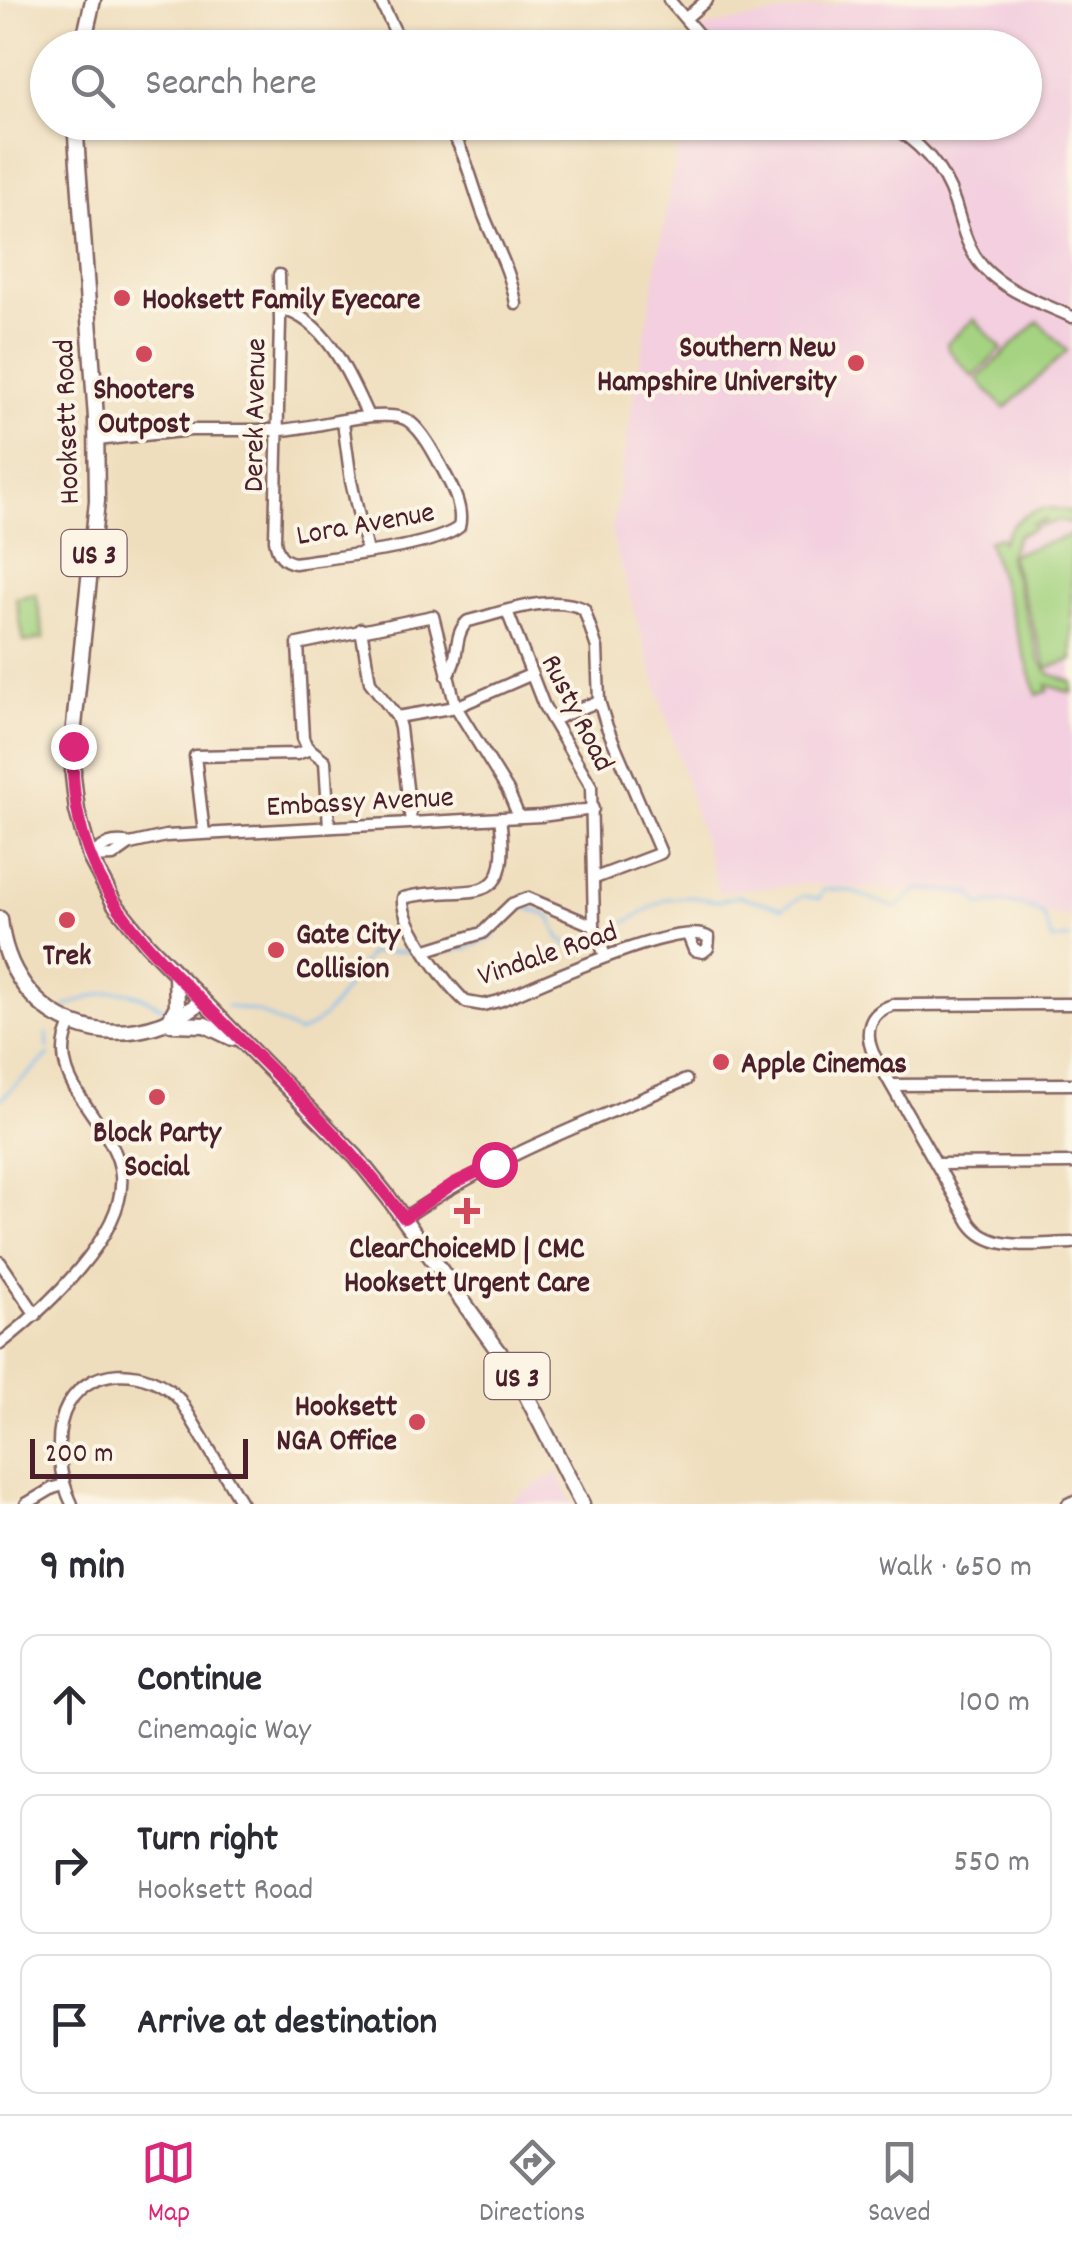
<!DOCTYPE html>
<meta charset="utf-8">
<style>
:root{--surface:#fff;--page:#f7f7f7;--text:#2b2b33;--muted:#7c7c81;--line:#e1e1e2;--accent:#db2777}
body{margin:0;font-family:Dekko,sans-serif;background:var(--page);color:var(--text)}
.scale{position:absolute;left:30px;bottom:25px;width:218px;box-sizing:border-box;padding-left:10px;border:5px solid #4a1f2b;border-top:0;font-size:28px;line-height:35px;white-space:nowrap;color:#4a1f2b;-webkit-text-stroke:8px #fcf5e5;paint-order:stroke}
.stop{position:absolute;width:30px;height:30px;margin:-22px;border:8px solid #db2777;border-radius:50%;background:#fff}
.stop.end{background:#db2777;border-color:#fff;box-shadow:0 2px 10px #0008}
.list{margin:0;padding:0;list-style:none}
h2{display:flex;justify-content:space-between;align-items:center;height:130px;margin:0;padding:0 40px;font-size:42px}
h2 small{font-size:32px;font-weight:400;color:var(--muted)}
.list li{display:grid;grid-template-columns:65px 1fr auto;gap:30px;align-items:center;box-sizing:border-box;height:140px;margin:0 20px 20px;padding:0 20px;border:2px solid var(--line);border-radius:20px}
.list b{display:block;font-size:38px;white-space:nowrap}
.list p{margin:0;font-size:32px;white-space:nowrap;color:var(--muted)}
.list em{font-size:32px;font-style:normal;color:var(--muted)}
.icon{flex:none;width:55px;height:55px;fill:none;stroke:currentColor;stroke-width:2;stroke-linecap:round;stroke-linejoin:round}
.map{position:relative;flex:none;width:1072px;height:1504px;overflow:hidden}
.search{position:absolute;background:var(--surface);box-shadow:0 2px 8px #0004;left:30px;right:30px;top:30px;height:110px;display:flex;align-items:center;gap:25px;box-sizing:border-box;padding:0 35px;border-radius:55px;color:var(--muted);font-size:38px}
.sheet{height:610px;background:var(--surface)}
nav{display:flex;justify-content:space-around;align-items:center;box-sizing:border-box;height:140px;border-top:2px solid var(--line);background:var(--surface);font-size:28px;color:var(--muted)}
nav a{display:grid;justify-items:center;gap:5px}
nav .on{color:var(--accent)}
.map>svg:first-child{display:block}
.built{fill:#f3cfdf}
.park{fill:url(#park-tufts);stroke:#787956;stroke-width:2.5}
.garden{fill:#a5d381;stroke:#787956;stroke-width:2.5}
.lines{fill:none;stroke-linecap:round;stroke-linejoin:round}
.stream{stroke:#7ebcf1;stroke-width:2.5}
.minor-casing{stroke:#84625e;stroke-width:15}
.major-casing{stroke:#84625e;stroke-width:19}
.minor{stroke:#fff;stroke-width:10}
.major{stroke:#fff;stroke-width:14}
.route{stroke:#db2777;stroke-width:12}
.poi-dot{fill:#d1495b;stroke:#fcf5e5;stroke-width:4}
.labels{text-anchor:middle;stroke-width:8;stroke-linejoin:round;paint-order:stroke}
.shield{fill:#fcf5e5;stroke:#7f5f63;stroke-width:2.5}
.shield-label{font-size:28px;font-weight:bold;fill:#4a1f2b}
.poi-label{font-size:30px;font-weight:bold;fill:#4a1f2b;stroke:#fcf5e5}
.street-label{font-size:30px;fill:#4a1f2b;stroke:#fcf5e5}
</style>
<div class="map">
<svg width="1072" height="1504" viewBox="0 0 1072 1504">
<defs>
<pattern id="park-tufts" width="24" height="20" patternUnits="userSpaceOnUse" patternTransform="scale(2.5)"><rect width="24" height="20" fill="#a5d381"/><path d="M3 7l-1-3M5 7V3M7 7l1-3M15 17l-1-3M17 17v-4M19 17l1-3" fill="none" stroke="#90b570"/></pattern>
</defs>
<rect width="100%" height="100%" fill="#fcf5e5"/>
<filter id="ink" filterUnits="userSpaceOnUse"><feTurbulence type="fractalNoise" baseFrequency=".01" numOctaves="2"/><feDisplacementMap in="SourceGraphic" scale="20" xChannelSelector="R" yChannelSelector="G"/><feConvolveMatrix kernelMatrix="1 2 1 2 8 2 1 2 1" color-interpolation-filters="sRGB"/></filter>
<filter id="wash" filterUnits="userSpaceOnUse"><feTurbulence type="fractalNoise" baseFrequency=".0048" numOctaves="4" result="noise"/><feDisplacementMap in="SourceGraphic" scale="40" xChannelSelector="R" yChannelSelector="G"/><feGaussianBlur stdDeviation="2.25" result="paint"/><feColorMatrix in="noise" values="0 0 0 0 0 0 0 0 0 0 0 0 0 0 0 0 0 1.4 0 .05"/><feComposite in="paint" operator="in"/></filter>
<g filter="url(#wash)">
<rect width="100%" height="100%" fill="#efdebd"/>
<!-- built -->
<g class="built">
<path d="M855,0H1072V917L940,893L802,884L719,892L611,533L669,194L684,123L1024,122V48L700,47L705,27Z"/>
<path d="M558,1472L572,1504H506Z"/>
</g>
<!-- park -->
<path class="park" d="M36,594L44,639L24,642L16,598Z"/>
<!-- garden -->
<g class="garden">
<path d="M974,319L1002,349L973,377L948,349L947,343Z"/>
<path d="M1038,321L1067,351L1005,409L977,379Z"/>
<path d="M1053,508L1072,512V524L1059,521L1040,526L1039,523L1047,519L1030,525L1035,524L1036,528L1018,535L1009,555L1072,535V660L1047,668L1010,555L1009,559L1040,661L1050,674L1072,682V693L1047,685L1048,691L1037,695L988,541L999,537L1002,542C1012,520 1029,509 1053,508Z"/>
</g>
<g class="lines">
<!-- stream -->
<g class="stream">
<path d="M503,927L513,913L526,907L550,917L560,939L576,950L592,945"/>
<path d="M614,929L666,899L691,897L718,901L739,896L783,908L803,896L819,899L824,889L850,891L896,908L919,889L971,893L980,906C1005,899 1020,903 1043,914L1052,940L1072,938"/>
<path d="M441,953L467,948L495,936"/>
<path d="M227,1006L259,1012L298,1033C330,1022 349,980 370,953L418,951"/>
<path d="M65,1007C111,989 124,983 167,1011"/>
<path d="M47,1033L48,1048"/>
<path d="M0,1100L49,1055"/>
</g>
</g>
</g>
<g filter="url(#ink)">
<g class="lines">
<defs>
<g id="minor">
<path d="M380,0L403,48"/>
<path d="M669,0L710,48"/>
<path d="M686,18L707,0"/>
<path d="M446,122C466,152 472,184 484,216C496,246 511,272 516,304"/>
<path d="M884,122C918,140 943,166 955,203C962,226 967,249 983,267C1006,292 1042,303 1072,317"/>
<path d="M281,309C327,320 350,377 368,416"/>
<path d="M343,422L351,481L367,552"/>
<path d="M97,440L191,430H278C309,430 390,404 410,422C423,432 434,453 442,468C451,485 464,508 459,527C433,548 332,557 295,563C282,561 277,553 275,540L280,321L279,275"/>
<path d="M507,611L544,706L591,786L594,926L605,956"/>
<path d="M361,629L370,682L397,717L400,728L411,822"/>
<path d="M447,676C461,659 452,635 468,621C502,613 551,593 584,609L597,648L599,701L607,727L661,853L595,878"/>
<path d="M397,717L456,707L530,675"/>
<path d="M552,720L599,701"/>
<path d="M500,818C514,918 467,881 403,898C400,923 447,985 466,1002L483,1005L499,1001C533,987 682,917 709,938L708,948L703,952L694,950L688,935"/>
<path d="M329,827L325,761L307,747L303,738L298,644L433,616L456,707L508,791L519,817"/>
<path d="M204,833L195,756L297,754L310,749"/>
<path d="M90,857L113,856L130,844L166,836L541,816L593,809"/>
<path d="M90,857C102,845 113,840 130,844"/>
<path d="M427,950L482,933L512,904L528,898L594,926"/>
<path d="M1072,1004L893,1005C869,1012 864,1031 873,1053L970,1223C991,1254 1038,1243 1072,1243"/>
<path d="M892,1085L1072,1084"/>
<path d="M937,1164L1072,1163"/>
<path d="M404,1218C491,1158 589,1122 686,1080"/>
<path d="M0,1262L36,1315"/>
<path d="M0,1344C42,1311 127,1235 121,1175C117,1122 39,1080 72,1023"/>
<path d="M26,1504L53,1488L64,1485"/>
<path d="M72,1504C60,1480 54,1439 64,1413C84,1362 149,1365 180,1400L242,1504"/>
<path d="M1068,1504L1072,1502"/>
</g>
<g id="major">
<path d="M82,48L93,0"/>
<path d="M75,122L96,418L97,501L74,726L73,776L77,811L90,857L114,903L147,944L356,1157L388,1197L517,1377L582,1504"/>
<path d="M0,919C10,1025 120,1065 202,1001"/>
<path d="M169,1021L177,1006L176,975"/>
<path d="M172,1024L205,1025L232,1038"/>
</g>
</defs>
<!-- minor casing -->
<use href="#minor" class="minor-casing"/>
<!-- major casing -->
<use href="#major" class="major-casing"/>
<!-- minor -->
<use href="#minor" class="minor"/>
<!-- major -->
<use href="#major" class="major"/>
</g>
</g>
<g class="lines" filter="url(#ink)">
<!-- route -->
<path class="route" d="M73,746C71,791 79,837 100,878C127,930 172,971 212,1011C279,1078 348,1142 404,1218L454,1183L494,1164"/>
</g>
<!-- markers -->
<g class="poi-dot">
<circle cx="122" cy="298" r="10"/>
<circle cx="144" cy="354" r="10"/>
<circle cx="856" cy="363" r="10"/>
<circle cx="67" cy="920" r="10"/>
<circle cx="276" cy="950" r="10"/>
<circle cx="721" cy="1062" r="10"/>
<circle cx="157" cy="1097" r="10"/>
<path d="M462 1196h10v10h10v10h-10v10h-10v-10h-10v-10h10z"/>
<circle cx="417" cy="1422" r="10"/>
</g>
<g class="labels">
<!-- shield labels -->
<g class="shield">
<rect x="61.5" y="530" width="65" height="46" rx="8"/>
<rect x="484.5" y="1353" width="65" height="46" rx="8"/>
</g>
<g class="shield-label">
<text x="94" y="563">US 3</text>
<text x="517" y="1386">US 3</text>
</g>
<!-- poi labels -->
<g class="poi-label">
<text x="142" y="308" text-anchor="start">Hooksett Family Eyecare</text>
<text x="836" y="356" text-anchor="end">Southern New<tspan x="836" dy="34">Hampshire University</tspan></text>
<text x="144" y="398">Shooters<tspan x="144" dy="34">Outpost</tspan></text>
<text x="296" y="943" text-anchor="start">Gate City<tspan x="296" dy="34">Collision</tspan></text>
<text x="67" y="964">Trek</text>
<text x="741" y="1072" text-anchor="start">Apple Cinemas</text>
<text x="157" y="1141">Block Party<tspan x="157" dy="34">Social</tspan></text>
<text x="467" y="1257">ClearChoiceMD | CMC<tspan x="467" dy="34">Hooksett Urgent Care</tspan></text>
<text x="397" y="1415" text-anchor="end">Hooksett<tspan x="397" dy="34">NGA Office</tspan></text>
</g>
<!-- street labels -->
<g class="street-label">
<text transform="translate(253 415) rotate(-89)" y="10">Derek Avenue</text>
<text transform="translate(65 422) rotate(-92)" y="10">Hooksett Road</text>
<text transform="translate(365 522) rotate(-10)" y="10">Lora Avenue</text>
<text transform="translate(579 712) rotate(63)" y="10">Rusty Road</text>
<text transform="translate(360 800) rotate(-3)" y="10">Embassy Avenue</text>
<text transform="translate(547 952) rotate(-19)" y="10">Vindale Road</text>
</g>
</g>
</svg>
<div class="scale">200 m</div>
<div class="stop" style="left:494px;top:1164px"></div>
<div class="stop end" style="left:73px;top:746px"></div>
<div class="search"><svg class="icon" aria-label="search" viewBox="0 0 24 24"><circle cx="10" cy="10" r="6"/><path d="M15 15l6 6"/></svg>Search here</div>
</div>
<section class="sheet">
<h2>9 min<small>Walk · 650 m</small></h2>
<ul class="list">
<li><svg class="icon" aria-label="ahead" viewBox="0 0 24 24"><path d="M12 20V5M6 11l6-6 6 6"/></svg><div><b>Continue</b><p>Cinemagic Way</p></div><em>100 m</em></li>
<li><svg class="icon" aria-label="right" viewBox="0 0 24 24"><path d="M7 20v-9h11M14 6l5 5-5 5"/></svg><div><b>Turn right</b><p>Hooksett Road</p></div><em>550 m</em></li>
<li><svg class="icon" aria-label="arrive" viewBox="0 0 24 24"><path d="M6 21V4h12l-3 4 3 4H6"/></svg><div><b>Arrive at destination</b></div></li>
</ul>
</section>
<nav>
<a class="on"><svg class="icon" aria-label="map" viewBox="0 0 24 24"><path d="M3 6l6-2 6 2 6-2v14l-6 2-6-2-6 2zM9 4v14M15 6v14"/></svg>Map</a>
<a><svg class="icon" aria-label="directions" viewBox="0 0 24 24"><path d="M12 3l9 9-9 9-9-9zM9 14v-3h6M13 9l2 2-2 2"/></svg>Directions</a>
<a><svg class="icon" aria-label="saved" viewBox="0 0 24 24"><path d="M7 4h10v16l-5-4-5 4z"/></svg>Saved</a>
</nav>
